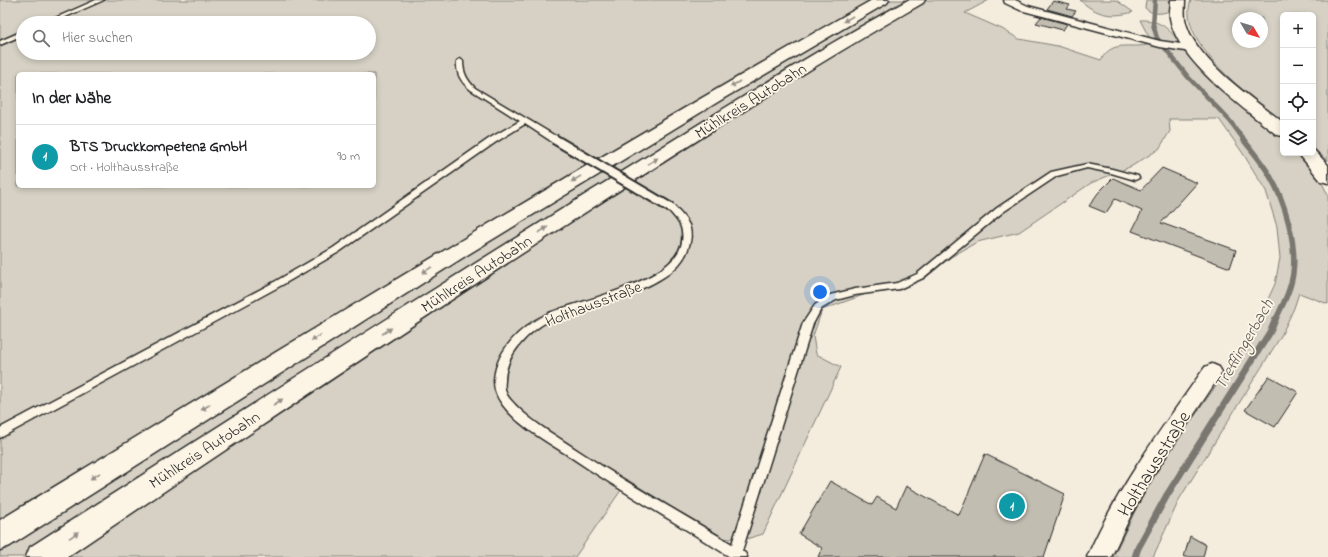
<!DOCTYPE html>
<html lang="de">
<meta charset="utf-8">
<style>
:root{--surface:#fff;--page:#f2f2f2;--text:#202124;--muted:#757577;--line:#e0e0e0;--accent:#d93025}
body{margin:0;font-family:"Indie Flower",sans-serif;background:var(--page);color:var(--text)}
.controls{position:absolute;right:12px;top:12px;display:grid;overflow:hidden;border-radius:6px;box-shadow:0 2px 6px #0003}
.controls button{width:36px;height:36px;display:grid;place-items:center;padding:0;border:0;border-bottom:1px solid var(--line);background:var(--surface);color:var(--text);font:20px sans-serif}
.compass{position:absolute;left:1232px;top:12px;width:36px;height:36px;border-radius:50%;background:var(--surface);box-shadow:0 2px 6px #0003;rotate:128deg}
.you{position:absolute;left:820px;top:292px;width:14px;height:14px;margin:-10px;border:3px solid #fff;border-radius:50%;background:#1a73e8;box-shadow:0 0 0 6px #1a73e833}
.badge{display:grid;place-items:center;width:26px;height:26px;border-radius:50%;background:var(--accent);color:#fff;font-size:13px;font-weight:700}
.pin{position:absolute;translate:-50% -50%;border:2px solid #fff;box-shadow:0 1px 4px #0006}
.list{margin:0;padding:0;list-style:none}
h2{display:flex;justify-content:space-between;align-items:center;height:52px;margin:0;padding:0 16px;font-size:17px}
h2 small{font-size:13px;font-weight:400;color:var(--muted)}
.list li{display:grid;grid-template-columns:26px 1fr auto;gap:12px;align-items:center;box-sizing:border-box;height:64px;padding:0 16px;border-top:1px solid var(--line)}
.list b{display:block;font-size:15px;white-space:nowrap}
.list p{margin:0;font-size:13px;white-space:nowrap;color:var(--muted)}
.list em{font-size:13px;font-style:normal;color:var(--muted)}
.icon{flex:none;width:22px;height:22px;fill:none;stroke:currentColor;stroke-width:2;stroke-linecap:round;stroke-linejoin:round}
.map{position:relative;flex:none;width:1328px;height:557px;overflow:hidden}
.search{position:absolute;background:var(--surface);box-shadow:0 2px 6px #0003;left:16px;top:16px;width:360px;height:44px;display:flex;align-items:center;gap:10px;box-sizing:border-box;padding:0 14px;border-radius:22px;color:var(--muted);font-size:15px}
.panel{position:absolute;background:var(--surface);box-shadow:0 2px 6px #0003;left:16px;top:72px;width:360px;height:116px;border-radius:6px}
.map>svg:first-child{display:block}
.green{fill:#d6d1c4;stroke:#807e78;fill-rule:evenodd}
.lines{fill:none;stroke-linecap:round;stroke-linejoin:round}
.stream-far2{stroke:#7a7771;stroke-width:4.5}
.stream-far1{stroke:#7a7771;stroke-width:5.5}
.stream{stroke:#7a7771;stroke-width:7}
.building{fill:#c2bdb1;stroke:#2b2b2b}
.service-casing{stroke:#2b2b2b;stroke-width:3}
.minor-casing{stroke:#2b2b2b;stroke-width:3}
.primary-casing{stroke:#2b2b2b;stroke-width:3}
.motorway-casing{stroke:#2b2b2b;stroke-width:3}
.service{fill:#fcf5e5;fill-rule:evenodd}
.minor{fill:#fcf5e5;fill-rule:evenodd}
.primary{fill:#fcf5e5;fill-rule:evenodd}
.motorway{fill:#fcf5e5;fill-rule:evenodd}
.service-bridge-far1-casing{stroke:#2b2b2b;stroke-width:8;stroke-linecap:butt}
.service-bridge-casing{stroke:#2b2b2b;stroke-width:12;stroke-linecap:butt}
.service-bridge-far1{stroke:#fcf5e5;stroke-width:6}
.service-bridge{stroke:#fcf5e5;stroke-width:8}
.oneway{fill:#949088}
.labels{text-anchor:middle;stroke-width:3.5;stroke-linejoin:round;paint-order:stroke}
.street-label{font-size:16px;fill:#2b2b2b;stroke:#fcf5e5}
.water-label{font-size:17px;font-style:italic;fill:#595754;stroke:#fcf5e5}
.near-street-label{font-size:19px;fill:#2b2b2b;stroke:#fcf5e5}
</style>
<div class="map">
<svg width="1328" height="557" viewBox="0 0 1328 557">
<rect width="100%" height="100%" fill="#f4edde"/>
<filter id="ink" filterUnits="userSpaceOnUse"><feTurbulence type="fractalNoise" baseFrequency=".025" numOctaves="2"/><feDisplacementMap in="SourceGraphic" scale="8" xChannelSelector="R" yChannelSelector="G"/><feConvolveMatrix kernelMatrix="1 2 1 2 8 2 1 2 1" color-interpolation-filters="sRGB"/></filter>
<g filter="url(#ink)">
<!-- green -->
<g class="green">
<path d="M0,0H95L41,23H23V31L0,41Z"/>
<path d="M105,0H989L965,13L1002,29L1019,39L1058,46L1101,60C1113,38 1132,50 1150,44L1186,51L1228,94L1283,139V153H1297L1320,179L1328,195V304L1299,293L1294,308L1281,336L1180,498L1153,557H1113L1137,507L1162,462L1250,338L1275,284L1280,258L1277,227L1266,191L1244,155L1219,119H1169L1170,131L1159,149L1132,166L1091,183L1019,232L977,242L951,257L924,279L900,290L866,294L822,310L813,336L816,354L841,367L763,534L743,540L721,538L628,480L575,557H0V46L23,36V53H369V23H52ZM18,74H374V186H18Z"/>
<path d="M1080,0H1116L1133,12C1112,18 1096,15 1080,0Z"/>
<path d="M1146,0H1170V11C1161,14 1152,15 1145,8Z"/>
<path d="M1191,0H1328V161L1313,148V15H1283V123C1254,99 1175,43 1191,0ZM1238,18H1262V42H1238Z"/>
<path d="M1140,20C1158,19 1171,29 1180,44L1150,39Z"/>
</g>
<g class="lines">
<!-- stream-far2 -->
<path class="stream-far2" d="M1155,0L1153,24L1157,38L1188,77L1230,121L1244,140"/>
<!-- stream-far1 -->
<path class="stream-far1" d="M1243,139C1252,151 1263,163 1270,176C1285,201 1297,244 1293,273C1291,290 1282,306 1275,321"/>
<!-- stream -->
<path class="stream" d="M1135,557L1138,548L1167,495L1270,332L1275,320"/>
</g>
<!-- building -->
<g class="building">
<path d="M1053,1L1070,5L1067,9L1076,11L1072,16L1047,9Z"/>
<path d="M1041,17L1067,24L1063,30L1036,23Z"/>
<path d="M1162,168L1197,183L1161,223L1236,250L1230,268L1132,231L1142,211L1115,199L1106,213L1089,206L1098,193L1113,178L1141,190Z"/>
<path d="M1269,376L1298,392L1275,427L1245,410Z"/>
<path d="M985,454L1065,494L1044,557H818L822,548L799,534L830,481L872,505L877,497L896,508L906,486L959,515Z"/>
<path d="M1190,536L1206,545L1203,557H1184Z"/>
</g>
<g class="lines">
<defs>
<g id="service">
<path d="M96,0H104L52,23H44Z"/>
<path d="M23,31V35L0,45V41Z"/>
<path d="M460,59L463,61C463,73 467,80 475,88L557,137V141H551L525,124L496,142L339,252L282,285L0,438V428L276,281L333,248L490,138L520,121L471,90C461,82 456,74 457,61Z"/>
<path d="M1087,164L1112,169L1138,176L1139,178L1135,180L1111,173L1087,168L1057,176L1003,212L923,278L899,289L855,295L836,300L821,309L813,324L742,551L745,553L747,557H730C675,522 619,490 566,454C544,440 518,426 502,404C497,397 494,390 494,381C495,352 520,327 545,315C577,299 697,281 681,227C678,219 672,215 667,208L668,206H674C679,212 685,217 689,225C692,234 691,240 688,249C673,292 590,302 552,319C529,331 505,354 505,381C504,387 505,393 509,398C526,419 552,433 574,448C625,482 679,512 732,544L803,323L815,305L830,295L855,289L897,283L917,274L997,208L1051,172Z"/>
</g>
<g id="minor">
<path d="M1004,0H1015L1028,6L1160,41L1195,46L1197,48L1195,50L1191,52L1160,47L1020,10L1005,3Z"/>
<path d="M1212,364L1219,367L1222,372L1219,377L1156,471L1132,513L1111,557H1087C1117,488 1162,428 1205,367Z"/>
</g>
<g id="primary">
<path d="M1171,0H1185C1185,6 1184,13 1185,19C1192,58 1253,99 1283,122V136L1277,135C1245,109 1177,61 1170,18C1169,13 1171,6 1171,0Z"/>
<path d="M1313,149L1328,165V183L1321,181L1298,153H1313Z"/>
</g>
<g id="motorway">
<path d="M872,0H889L887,3L726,97L467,255L10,546L0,550V520C289,344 578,167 872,0Z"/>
<path d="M908,0H925L923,3C810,67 701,138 592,208C416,322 241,439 67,557H26L30,547C214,429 398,311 583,196C691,130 797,61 908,0Z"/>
</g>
</defs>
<!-- service casing -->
<use href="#service" class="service-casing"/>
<!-- minor casing -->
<use href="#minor" class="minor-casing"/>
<!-- primary casing -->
<use href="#primary" class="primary-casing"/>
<!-- motorway casing -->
<use href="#motorway" class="motorway-casing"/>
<!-- service -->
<use href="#service" class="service"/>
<!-- minor -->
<use href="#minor" class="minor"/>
<!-- primary -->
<use href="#primary" class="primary"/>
<!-- motorway -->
<use href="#motorway" class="motorway"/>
<defs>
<path id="service-bridge-far1" d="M554,139L556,140"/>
<path id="service-bridge" d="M554,139L671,208"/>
</defs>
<!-- service-bridge-far1 casing -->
<use href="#service-bridge-far1" class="service-bridge-far1-casing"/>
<!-- service-bridge casing -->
<use href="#service-bridge" class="service-bridge-casing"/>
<!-- service-bridge-far1 -->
<use href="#service-bridge-far1" class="service-bridge-far1"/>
<!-- service-bridge -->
<use href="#service-bridge" class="service-bridge"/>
</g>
<!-- one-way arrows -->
<defs><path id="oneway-solid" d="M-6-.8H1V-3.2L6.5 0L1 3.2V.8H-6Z"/></defs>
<g class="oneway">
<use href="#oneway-solid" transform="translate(848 19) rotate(150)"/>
<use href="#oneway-solid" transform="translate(735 84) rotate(150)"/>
<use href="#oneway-solid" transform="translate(653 161) rotate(-32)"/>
<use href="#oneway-solid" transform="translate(576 179) rotate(149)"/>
<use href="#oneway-solid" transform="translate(543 230) rotate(-32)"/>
<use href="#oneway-solid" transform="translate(427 270) rotate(148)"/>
<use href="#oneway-solid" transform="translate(387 331) rotate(-33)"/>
<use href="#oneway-solid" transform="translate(316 338) rotate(148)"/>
<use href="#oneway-solid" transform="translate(278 402) rotate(-33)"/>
<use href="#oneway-solid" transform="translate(206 407) rotate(148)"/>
<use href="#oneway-solid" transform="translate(95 476) rotate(148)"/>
<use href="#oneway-solid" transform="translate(74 535) rotate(-34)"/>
</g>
</g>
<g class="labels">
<!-- street labels -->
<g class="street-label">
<text transform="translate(750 100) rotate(-32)" y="6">Mühlkreis Autobahn</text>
<text transform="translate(476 273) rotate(-33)" y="6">Mühlkreis Autobahn</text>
<text transform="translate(593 303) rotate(-21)" y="6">Holthausstraße</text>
<text transform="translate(204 449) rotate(-33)" y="6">Mühlkreis Autobahn</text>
</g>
<!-- water labels -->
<g class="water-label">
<text transform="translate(1243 344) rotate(-60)" y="6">Trefflingerbach</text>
</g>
<!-- near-street labels -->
<g class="near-street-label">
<text transform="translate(1153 463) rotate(-58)" y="7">Holthausstraße</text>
</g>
</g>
</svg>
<div class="controls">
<button>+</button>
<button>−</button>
<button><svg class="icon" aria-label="locate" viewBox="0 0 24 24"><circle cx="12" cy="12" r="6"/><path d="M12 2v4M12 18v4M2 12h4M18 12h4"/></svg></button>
<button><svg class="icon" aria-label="layers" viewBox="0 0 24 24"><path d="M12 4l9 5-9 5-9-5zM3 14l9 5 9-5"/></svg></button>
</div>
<svg class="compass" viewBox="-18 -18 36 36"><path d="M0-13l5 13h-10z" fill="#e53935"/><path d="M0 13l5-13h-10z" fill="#757577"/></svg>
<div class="you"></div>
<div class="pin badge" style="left:1012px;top:506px;background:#0f9aa8">1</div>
<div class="search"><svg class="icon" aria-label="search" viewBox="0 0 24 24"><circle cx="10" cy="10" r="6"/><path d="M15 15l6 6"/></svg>Hier suchen</div>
<section class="panel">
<h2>In der Nähe<small></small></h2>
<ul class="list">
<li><span class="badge" style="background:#0f9aa8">1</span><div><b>BTS Druckkompetenz GmbH</b><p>Ort · Holthausstraße</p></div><em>90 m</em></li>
</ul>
</section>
</div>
